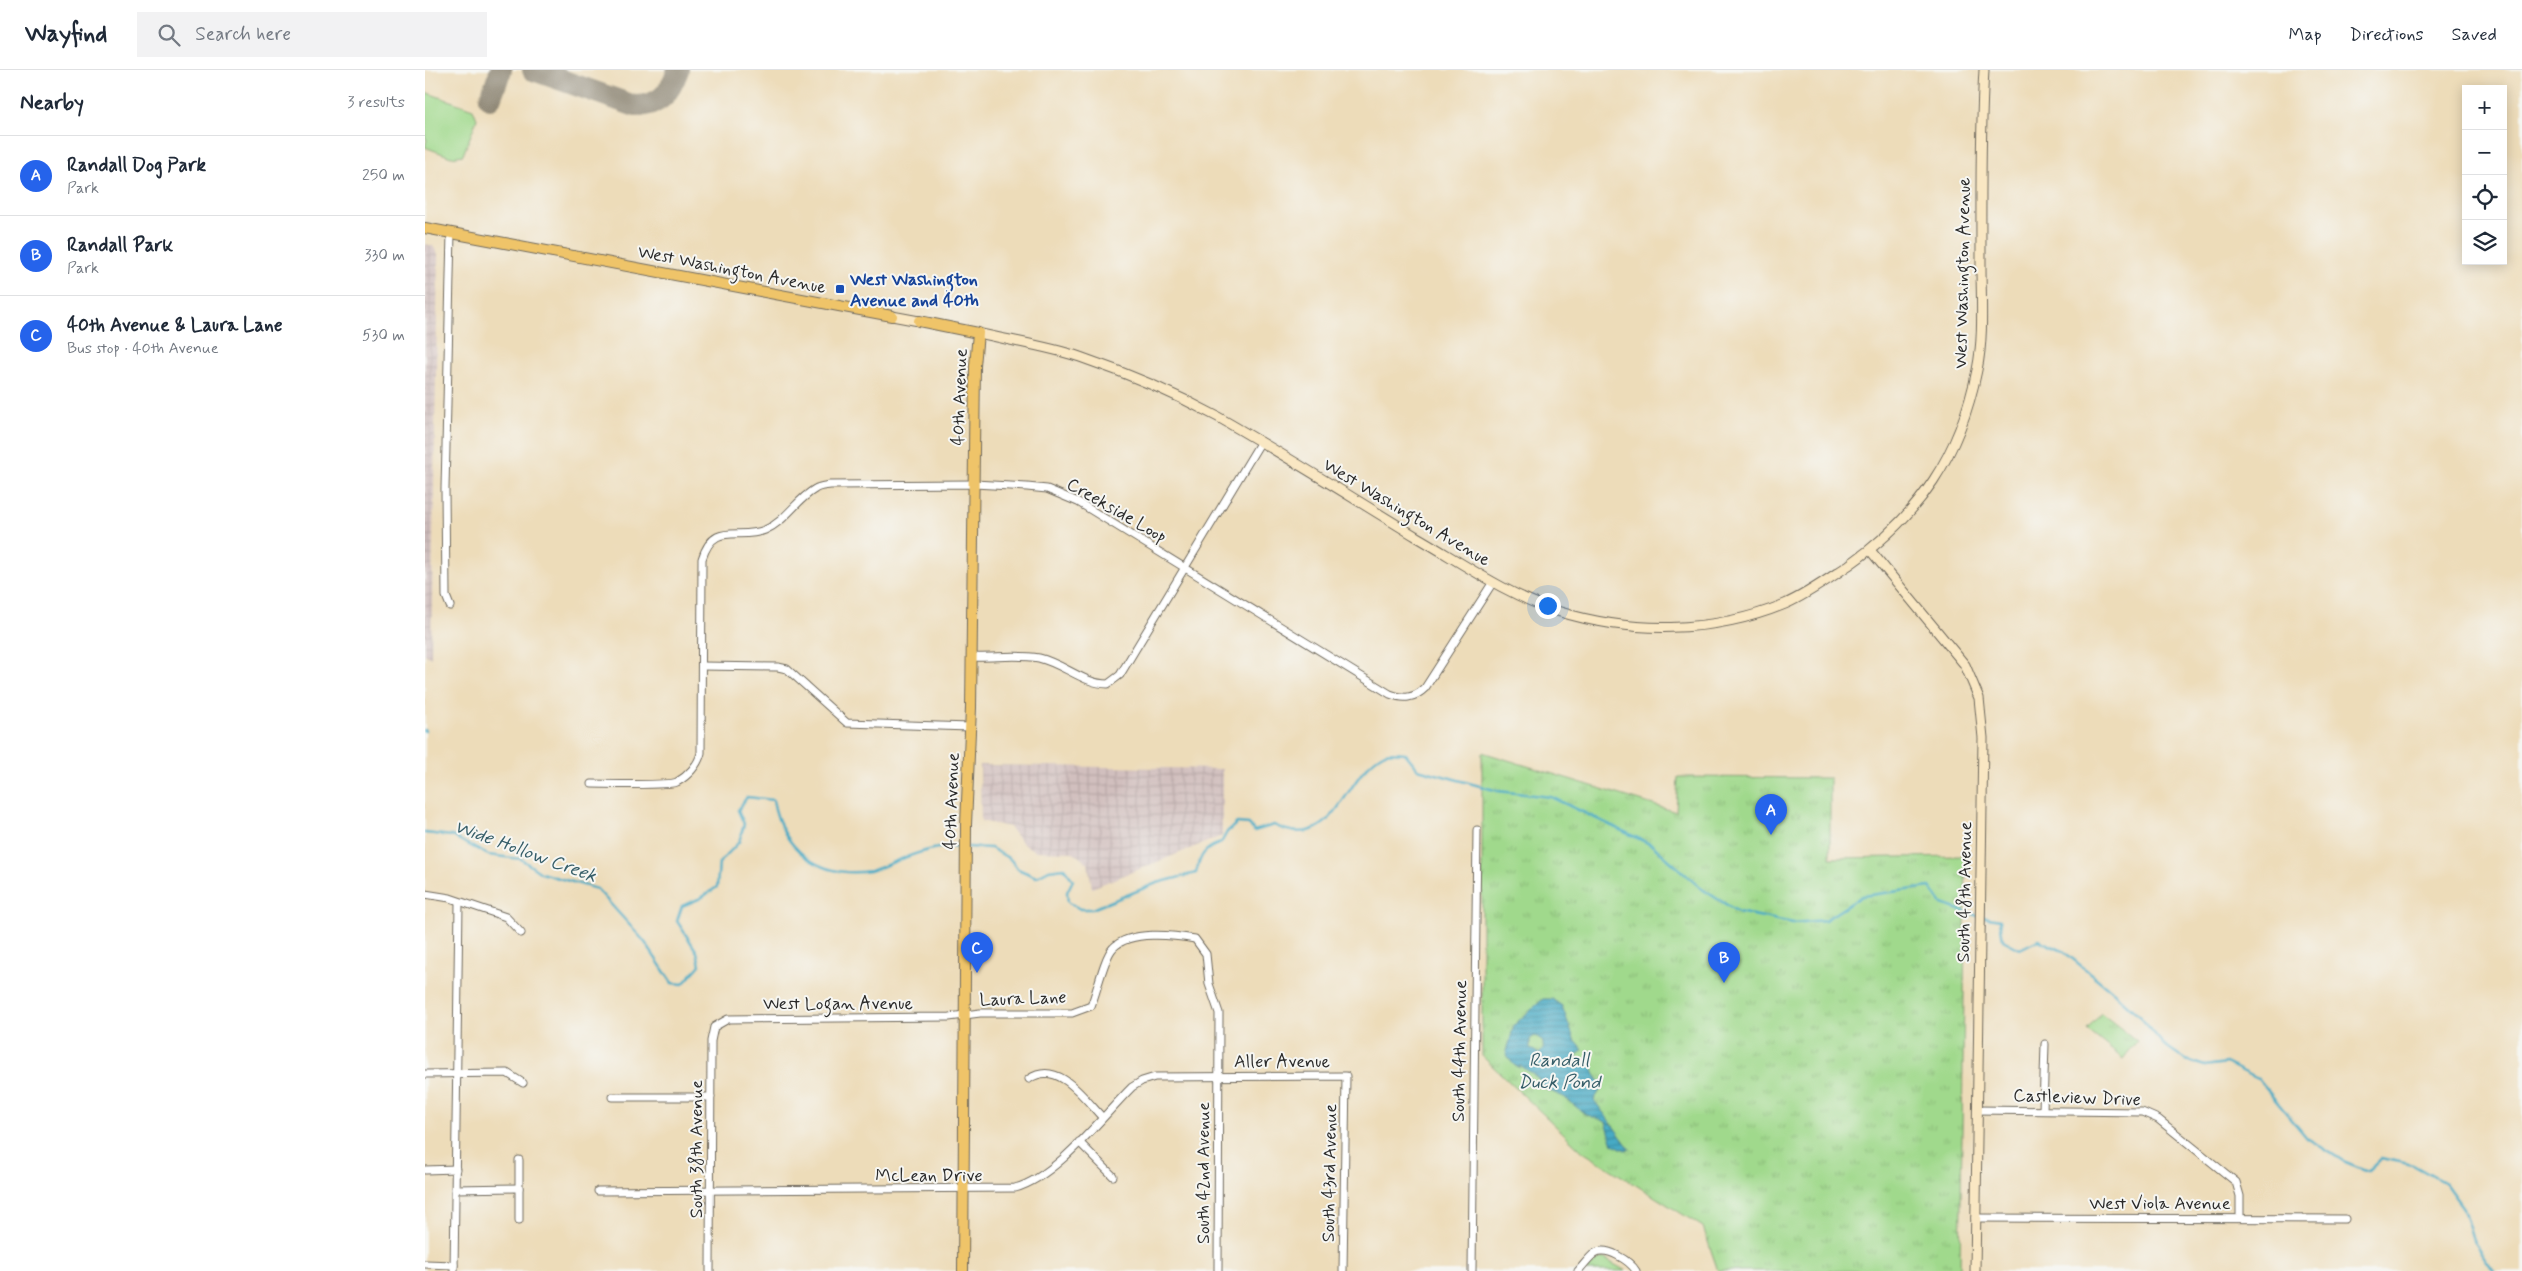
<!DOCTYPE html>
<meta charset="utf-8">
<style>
:root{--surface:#fff;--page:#f2f2f3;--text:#1f2937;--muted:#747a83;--line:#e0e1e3;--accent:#2563eb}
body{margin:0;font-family:Mynerve,sans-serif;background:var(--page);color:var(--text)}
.controls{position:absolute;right:15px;top:15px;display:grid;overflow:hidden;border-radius:0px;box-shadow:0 2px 12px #0003}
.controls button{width:45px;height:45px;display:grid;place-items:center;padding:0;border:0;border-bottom:1px solid var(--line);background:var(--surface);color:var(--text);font:25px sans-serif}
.you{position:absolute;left:1122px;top:535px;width:18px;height:18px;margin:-12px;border:4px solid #fff;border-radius:50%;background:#1a73e8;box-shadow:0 0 0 8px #1a73e833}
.badge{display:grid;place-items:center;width:32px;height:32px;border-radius:50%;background:var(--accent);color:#fff;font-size:16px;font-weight:700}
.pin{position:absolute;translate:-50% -41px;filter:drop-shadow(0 1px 2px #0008)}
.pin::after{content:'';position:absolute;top:26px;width:18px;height:15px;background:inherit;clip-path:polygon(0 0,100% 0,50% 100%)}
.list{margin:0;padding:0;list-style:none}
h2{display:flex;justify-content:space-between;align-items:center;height:65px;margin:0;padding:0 20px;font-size:21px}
h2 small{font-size:16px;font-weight:400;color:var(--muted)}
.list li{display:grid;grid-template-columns:32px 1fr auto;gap:15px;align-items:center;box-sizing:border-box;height:80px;padding:0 20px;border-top:1px solid var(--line)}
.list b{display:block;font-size:19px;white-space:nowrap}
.list p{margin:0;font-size:16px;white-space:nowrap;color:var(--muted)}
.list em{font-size:16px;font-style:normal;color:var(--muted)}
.icon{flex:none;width:28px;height:28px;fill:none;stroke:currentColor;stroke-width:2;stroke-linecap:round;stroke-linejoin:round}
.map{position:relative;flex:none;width:2097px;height:1201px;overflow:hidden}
header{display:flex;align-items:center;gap:30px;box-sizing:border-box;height:70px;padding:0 25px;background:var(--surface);border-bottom:1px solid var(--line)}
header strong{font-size:24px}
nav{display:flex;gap:28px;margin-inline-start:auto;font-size:18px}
.search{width:350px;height:45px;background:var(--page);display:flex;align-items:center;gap:12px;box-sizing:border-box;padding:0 18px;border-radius:0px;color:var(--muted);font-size:19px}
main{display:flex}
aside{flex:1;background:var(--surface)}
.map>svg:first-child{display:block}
.industrial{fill:url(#industrial-grid)}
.grass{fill:#a0d98c;stroke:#66825c}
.park{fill:url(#park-tufts);stroke:#66825c}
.water{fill:url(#water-rules);stroke:#386a78;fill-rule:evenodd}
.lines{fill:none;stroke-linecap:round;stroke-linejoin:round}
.stream{stroke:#46aac5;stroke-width:2.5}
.taxiway{stroke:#8c8472;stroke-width:22}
.street-casing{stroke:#6f695d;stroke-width:9}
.secondary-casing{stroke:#6f695d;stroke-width:11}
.primary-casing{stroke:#6f695d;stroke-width:12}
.street{stroke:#fff;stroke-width:7}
.secondary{stroke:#f9e7c3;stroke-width:9}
.primary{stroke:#efc469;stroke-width:10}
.transit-dot{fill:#1a4fb4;stroke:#f6f6f2;stroke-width:2}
.labels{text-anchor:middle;stroke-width:4;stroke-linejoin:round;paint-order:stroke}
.street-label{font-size:18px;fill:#2b2b2b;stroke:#f6f6f2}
.transit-label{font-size:18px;font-weight:bold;fill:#164399;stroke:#f6f6f2;text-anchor:start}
.water-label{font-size:19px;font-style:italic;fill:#365e69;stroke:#f6f6f2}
</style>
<header>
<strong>Wayfind</strong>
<div class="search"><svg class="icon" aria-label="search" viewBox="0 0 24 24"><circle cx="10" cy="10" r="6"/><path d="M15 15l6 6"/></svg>Search here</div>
<nav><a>Map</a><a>Directions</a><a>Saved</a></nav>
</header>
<main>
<aside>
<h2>Nearby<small>3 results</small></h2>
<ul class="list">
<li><span class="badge">A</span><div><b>Randall Dog Park</b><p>Park</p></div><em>250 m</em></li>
<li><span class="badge">B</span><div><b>Randall Park</b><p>Park</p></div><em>330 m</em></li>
<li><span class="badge">C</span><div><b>40th Avenue &amp; Laura Lane</b><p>Bus stop · 40th Avenue</p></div><em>530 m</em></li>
</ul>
</aside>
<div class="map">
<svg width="2097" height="1201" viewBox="0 0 2097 1201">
<defs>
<pattern id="industrial-grid" width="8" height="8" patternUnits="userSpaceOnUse" patternTransform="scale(1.25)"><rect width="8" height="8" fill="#d1bfbe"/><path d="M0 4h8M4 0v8" fill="none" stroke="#b4a4a3"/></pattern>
<pattern id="park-tufts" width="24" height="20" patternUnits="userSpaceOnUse" patternTransform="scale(1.25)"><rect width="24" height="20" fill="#a0d98c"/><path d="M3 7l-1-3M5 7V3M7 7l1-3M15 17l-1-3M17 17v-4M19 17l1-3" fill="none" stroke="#8aba79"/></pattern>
<pattern id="water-rules" width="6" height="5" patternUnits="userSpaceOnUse" patternTransform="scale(1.25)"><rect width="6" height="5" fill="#46aac5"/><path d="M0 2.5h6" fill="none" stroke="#3b8ba0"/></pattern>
</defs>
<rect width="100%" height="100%" fill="#f6f6f2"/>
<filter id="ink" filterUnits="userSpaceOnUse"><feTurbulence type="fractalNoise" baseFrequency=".02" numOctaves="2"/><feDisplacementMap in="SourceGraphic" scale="10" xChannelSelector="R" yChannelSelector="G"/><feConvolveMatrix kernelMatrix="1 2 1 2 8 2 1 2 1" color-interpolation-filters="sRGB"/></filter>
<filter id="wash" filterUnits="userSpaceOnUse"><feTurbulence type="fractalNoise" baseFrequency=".0096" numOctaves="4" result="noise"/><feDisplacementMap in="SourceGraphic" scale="20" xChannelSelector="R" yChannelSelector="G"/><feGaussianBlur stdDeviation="1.12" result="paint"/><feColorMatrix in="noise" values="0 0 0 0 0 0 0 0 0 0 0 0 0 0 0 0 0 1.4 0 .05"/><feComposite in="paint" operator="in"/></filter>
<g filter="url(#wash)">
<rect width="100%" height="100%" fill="#eddcb9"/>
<!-- industrial -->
<g class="industrial">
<path d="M0,174L8,176L13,185L6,588L0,584Z"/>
<path d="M555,695L797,699V766L667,818L663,793L647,782L611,781L599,775L584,757L556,751Z"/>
</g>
<!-- grass -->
<path class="grass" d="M0,22L48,39L52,49L38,85L26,87L0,77L2,69L0,68Z"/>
<!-- park -->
<g class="park">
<path d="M1057,682L1251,742L1253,707L1405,708V788L1541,786L1535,1201H1293L1278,1157L1158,1082L1057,986Z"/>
<path d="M1676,943L1712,971L1698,989L1662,960Z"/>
<path d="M1178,1188L1201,1201H1161L1172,1191Z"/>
</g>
<!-- water -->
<path class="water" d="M1118,929H1127L1137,936L1149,969L1158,980L1151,986L1154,992L1161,996L1166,993L1170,1005L1178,1016L1169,1030L1205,1079L1200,1080L1188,1074L1181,1052L1160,1044L1139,1027L1120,1019L1113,1008L1095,995V998L1089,995L1081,985L1089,955ZM1110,966C1117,969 1119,972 1118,980L1114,984L1105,978V969Z"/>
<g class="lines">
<!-- stream -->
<g class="stream">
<path d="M0,660V661"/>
<path d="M0,763L27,766L63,785L96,789L116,803L172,819L219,871L247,913L258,914L275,895L272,882L252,851L257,836L276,828L292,817L294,793L314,772L319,754L313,740L322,727L348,730C357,779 394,809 445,801C454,799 465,793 474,790C493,782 517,775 538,776"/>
<path d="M543,777L566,778L585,789L593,799L611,807L624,800L639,798L648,810L642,822L643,832L655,839H667L732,813L771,803C775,786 779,778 796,773L802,762L812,753L824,754L829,761L849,755C913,786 917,704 960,683C966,681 974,683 980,683L993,699L1073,721L1126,727L1227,775L1277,819L1313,842L1368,853L1400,850L1437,826L1505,817L1517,834L1553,846"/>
<path d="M1558,847L1575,850L1578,870L1595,879L1613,870L1638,881L1687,921L1716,948L1738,974L1761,990L1780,996L1801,993L1833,1009L1882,1068L1918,1091L1943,1101L1957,1088L1988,1095L2020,1113L2038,1138L2048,1171L2069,1201"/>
</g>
<!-- taxiway -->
<g class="taxiway">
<path d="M108,0L210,36C236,36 245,22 253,0"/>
<path d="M65,29L76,0"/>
</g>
</g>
</g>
<g filter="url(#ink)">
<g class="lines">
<defs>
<g id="street">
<path d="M25,536L21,526L20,419L26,163"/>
<path d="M546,587C568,588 593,584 614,588C639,594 659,614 683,614L695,605L835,373"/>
<path d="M277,596L353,597L362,599L422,653L545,657"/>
<path d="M167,714C181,714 243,716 252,712C263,706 273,695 276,683L277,489C289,450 313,471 340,460C361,451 371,430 390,419C394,416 400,416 405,415L549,414L602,417L622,419L653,432L965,624C978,629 989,629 1000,618L1068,512"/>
<path d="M0,824L25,828L81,847L96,863"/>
<path d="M0,1004L82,1003L98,1013"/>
<path d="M604,1009C633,989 659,1028 677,1047"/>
<path d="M187,1027H286"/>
<path d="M1552,1040L1717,1042L1733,1049L1811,1112L1815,1126V1147"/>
<path d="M1618,1040L1620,974"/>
<path d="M654,1072L688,1106"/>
<path d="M94,1090V1150"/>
<path d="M0,1100L31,1099"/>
<path d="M30,1119L94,1118"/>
<path d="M173,1121L590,1118C631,1107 676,1048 707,1017L717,1011L730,1007L921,1006L918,1201"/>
<path d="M1550,1148L1920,1149"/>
<path d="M0,1194L29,1195"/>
<path d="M29,1201L34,833"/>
<path d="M285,1201L286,971L289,957L303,949L524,947L555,943H647L666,936C672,922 679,887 688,878C705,860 748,865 770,869L781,884L784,914L794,943L793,1201"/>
<path d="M1047,1201L1052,760"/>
<path d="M1153,1201C1158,1196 1164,1187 1170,1183C1182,1176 1205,1191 1211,1201"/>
</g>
<g id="secondary">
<path d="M467,246L494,251"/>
<path d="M553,263C586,271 622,276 655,287C702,303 749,323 793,347C860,385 926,427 992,467C1037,493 1082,525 1132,541C1206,564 1287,564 1360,534C1383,524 1403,509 1424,495C1495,445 1535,385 1552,300C1559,267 1556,230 1556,195C1556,130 1555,65 1559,0"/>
<path d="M1445,480L1540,595L1554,628L1558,668L1550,1201"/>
</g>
<g id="primary">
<path d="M0,158L467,246"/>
<path d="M494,251L553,263L550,296L546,638L541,755L538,1201"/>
</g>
</defs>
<!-- street casing -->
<use href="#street" class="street-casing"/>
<!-- secondary casing -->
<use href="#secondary" class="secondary-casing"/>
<!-- primary casing -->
<use href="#primary" class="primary-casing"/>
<!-- street -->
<use href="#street" class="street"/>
<!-- secondary -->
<use href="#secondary" class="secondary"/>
<!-- primary -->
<use href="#primary" class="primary"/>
</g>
</g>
<!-- markers -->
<rect class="transit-dot" x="410" y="214" width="10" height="10" rx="2.5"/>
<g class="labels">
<!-- street labels -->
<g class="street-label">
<text transform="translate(307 199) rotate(11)" y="6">West Washington Avenue</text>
<text transform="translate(1537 203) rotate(-89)" y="6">West Washington Avenue</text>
<text transform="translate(534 327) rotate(-88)" y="6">40th Avenue</text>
<text transform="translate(692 440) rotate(30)" y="6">Creekside Loop</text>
<text transform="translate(982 442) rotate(31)" y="6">West Washington Avenue</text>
<text transform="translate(526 731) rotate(-88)" y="6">40th Avenue</text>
<text transform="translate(1539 822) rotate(-89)" y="6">South 48th Avenue</text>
<text transform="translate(598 928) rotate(-2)" y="6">Laura Lane</text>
<text x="413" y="939">West Logan Avenue</text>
<text transform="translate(1034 981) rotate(-89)" y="6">South 44th Avenue</text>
<text x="857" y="997">Aller Avenue</text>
<text transform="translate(1652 1027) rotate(2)" y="6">Castleview Drive</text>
<text transform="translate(271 1079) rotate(-90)" y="6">South 38th Avenue</text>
<text transform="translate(778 1103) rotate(-90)" y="6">South 42nd Avenue</text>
<text transform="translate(904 1103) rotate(-89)" y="6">South 43rd Avenue</text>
<text x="504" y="1111">McLean Drive</text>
<text x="1735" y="1139">West Viola Avenue</text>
</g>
<!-- transit labels -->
<g class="transit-label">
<text x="425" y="215">West Washington<tspan x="425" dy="21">Avenue and 40th</tspan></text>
</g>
<!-- water labels -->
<g class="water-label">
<text transform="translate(101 780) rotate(20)" y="7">Wide Hollow Creek</text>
<text x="1134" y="996">Randall<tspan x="1134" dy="22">Duck Pond</tspan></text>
</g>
</g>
</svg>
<div class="controls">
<button>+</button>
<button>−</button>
<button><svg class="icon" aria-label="locate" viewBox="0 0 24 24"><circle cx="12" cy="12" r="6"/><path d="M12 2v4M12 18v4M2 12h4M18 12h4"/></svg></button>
<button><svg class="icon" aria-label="layers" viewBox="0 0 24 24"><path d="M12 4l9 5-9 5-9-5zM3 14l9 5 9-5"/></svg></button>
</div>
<div class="you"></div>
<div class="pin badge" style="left:1346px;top:765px">A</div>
<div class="pin badge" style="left:1299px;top:913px">B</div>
<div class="pin badge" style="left:552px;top:903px">C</div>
</div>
</main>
